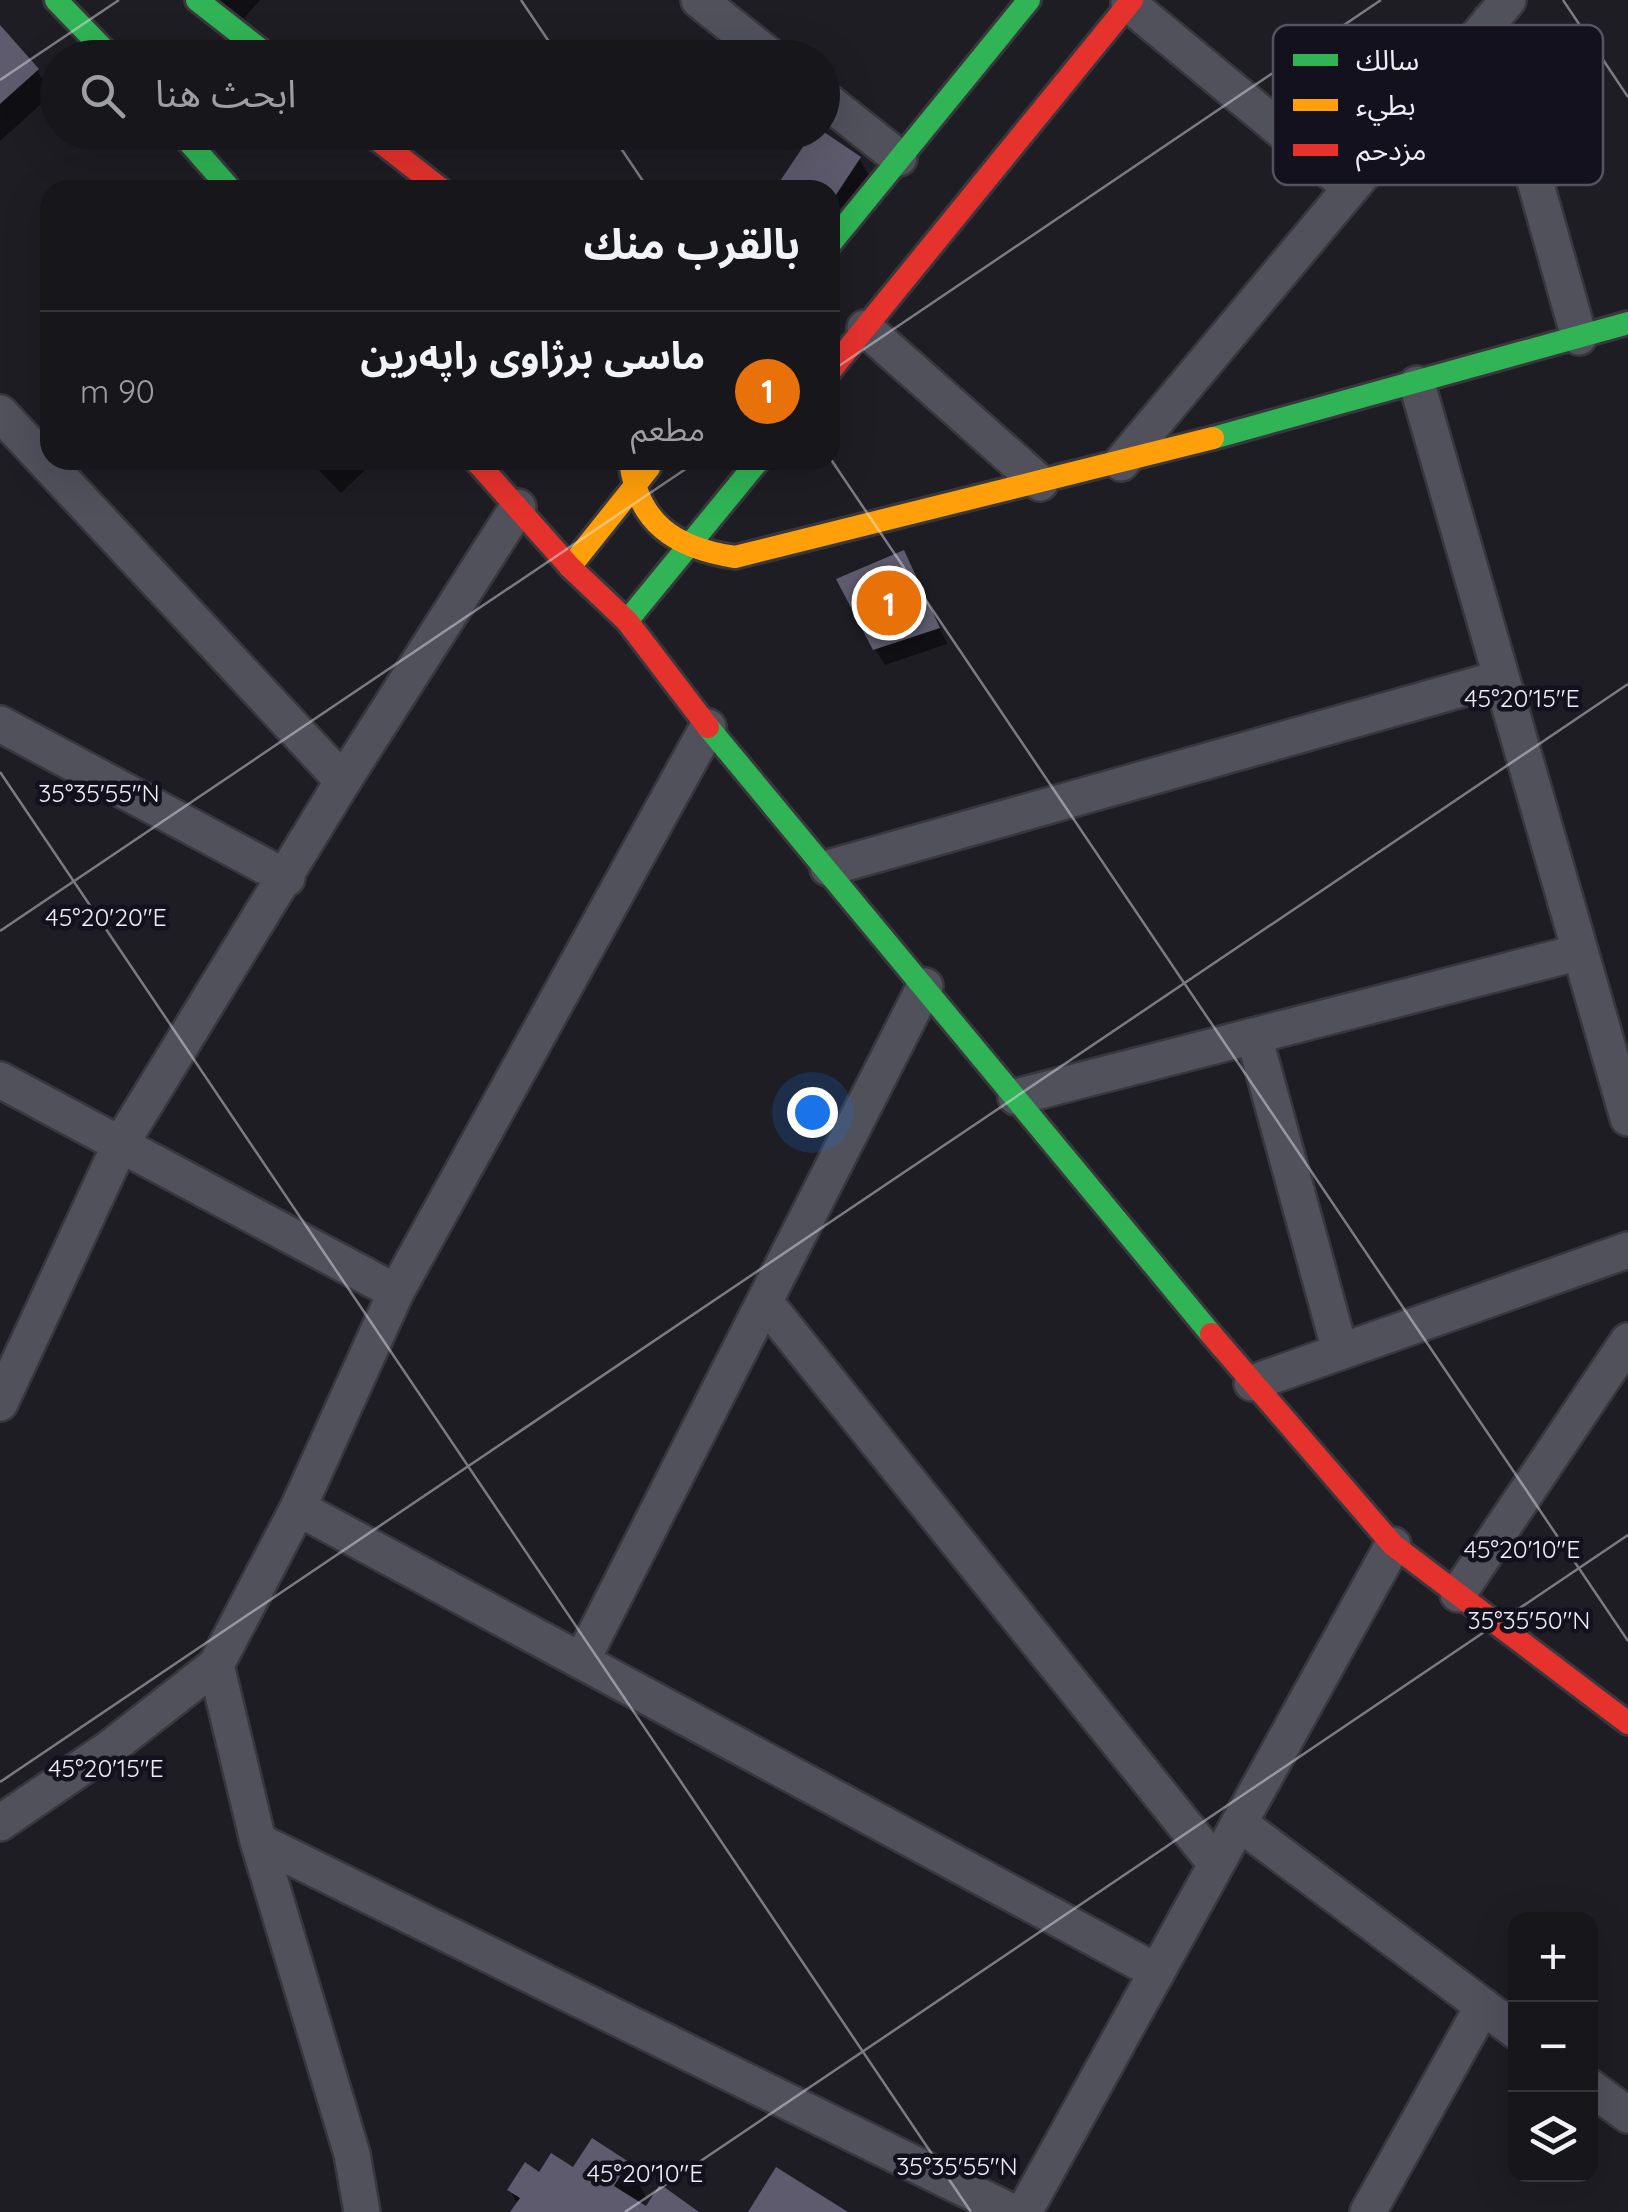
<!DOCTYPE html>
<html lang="ar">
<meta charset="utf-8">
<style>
:root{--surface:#16161b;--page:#1f1f24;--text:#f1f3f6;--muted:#9e9fa3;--line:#35353a;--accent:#a5a4ac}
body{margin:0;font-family:Quicksand,"Noto Sans Arabic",sans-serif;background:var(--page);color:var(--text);direction:rtl}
.controls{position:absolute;right:30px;bottom:30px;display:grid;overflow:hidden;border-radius:20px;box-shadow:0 10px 40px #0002}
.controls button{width:90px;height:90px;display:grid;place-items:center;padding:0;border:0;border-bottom:2px solid var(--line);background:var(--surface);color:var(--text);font:50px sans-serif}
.you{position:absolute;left:812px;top:1112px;width:35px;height:35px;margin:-25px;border:8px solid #fff;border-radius:50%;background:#1a73e8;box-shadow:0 0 0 15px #1a73e833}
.badge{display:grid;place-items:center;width:65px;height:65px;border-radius:50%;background:var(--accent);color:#fff;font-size:32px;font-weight:700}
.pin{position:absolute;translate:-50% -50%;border:5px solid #fff;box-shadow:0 2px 10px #0006}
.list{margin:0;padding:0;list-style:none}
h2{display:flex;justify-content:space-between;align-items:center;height:130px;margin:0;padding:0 40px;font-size:42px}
h2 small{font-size:32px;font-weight:400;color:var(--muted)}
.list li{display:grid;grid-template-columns:65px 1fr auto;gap:30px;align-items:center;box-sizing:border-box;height:160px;padding:0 40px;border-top:2px solid var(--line)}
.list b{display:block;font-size:38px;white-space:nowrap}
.list p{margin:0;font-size:32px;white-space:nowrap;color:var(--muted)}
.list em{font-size:32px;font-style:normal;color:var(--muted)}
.icon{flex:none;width:55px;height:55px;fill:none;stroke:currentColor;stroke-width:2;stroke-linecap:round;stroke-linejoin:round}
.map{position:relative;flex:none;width:1628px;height:2212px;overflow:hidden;direction:ltr}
.search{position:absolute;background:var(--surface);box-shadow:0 10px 40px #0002;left:40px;top:40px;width:800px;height:110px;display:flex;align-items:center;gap:25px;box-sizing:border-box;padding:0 35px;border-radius:55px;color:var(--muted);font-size:38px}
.panel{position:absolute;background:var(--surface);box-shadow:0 10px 40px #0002;left:40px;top:180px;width:800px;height:290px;border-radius:30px;direction:rtl}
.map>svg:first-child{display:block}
.shadow{fill:#0007}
.building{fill:#5d5b6d}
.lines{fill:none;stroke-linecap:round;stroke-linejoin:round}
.street-casing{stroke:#38373c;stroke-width:40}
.fast-casing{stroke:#38373c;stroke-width:28}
.slow-casing{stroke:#38373c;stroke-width:28}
.jam-casing{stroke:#38373c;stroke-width:28}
.street{stroke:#51515c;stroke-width:35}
.fast{stroke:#30b455;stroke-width:22}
.slow{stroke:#ff9f0a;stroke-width:22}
.jam{stroke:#e5322d;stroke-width:22}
.ticks{fill:none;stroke:#ededf6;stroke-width:2.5;stroke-opacity:0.45}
.key{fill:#12111d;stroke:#54535e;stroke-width:2.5}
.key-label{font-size:28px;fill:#ededf6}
.ticks-label{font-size:25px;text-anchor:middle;fill:#ededf6;stroke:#12111d;stroke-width:9;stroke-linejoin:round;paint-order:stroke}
</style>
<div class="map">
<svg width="1628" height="2212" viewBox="0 0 1628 2212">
<rect width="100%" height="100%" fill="#1e1d24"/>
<!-- shadow -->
<g class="shadow">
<path d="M196,0H260L233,31Z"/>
<path d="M0,29L37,70L51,95L0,141Z"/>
<path d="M859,159L869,175L830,233V190H777Z"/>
<path d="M309,460H375L341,493Z"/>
<path d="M912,569L947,644L885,665L875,649Z"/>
<path d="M628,2164L646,2197L641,2206L699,2212H513L518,2204L510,2190L540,2175Z"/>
</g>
<!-- building -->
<g class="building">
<path d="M0,25L39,69L0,104Z"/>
<path d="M813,132H824L861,157L830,204V190H774Z"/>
<path d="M316,460H336L326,470Z"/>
<path d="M904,550L940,628L873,650L836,579Z"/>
<path d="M592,2138L629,2162L614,2186L646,2206L660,2184L699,2212H510L520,2198L507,2190L525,2162L539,2172L551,2153L573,2167Z"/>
<path d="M776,2167L848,2212H748Z"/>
</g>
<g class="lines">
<defs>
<g id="street">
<path d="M699,0L772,58"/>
<path d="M1129,4L1351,188"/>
<path d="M1490,21L1579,337"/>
<path d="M822,97L899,158"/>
<path d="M865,328L1040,483"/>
<path d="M1417,384L1628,1118"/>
<path d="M0,413L343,781"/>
<path d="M1121,463L1508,0"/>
<path d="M0,724L287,878"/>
<path d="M828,868L1501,678"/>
<path d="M1254,1036L1340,1351"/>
<path d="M0,1080L396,1292"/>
<path d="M1016,1097L1580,952"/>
<path d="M765,1302L1216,1864"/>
<path d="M1252,1383L1628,1250"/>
<path d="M0,1403L120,1145L343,781L518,507"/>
<path d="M298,1508L1157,1972"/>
<path d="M1458,1594L1628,1341"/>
<path d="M583,1658L925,986"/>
<path d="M216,1665L258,1841L352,2154L362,2212"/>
<path d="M0,1823L110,1748L216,1665L298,1508L396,1292L708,727"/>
<path d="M1239,1823L1516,2031"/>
<path d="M258,1841L1012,2212"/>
<path d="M1590,2087L1628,2115"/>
<path d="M1024,2212L1393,1545"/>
<path d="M1368,2212L1483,2006"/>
</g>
<g id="fast">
<path d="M56,0L112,58"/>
<path d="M197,0L271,58"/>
<path d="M180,132L231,190"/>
<path d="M830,244L1029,0"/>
<path d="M1213,438L1628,323"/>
<path d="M627,621L759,460"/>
<path d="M708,727L1211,1334"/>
</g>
<g id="slow">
<path d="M630,460C637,523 675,548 735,557L1213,438"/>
<path d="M570,567L649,468"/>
</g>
<g id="jam">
<path d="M368,132L442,190"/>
<path d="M830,371L1132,0"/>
<path d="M475,460L570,567L627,621L708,727"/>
<path d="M1211,1334L1393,1545L1628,1723"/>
</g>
</defs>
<!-- street casing -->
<use href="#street" class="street-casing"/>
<!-- fast casing -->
<use href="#fast" class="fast-casing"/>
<!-- slow casing -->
<use href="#slow" class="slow-casing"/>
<!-- jam casing -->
<use href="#jam" class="jam-casing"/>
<!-- street -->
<use href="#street" class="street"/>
<!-- fast -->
<use href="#fast" class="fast"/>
<!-- slow -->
<use href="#slow" class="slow"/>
<!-- jam -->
<use href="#jam" class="jam"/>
</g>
<!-- ticks -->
<path class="ticks" d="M521,0L560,58M1563,0L1628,97M0,80L119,0M610,132L649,190M830,372L1381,0M830,458L1628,1641M0,772L971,2212M0,931L699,460M0,1782L1628,684M625,2212L1628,1535"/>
<!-- legend -->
<rect x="1273" y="25" width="330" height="160" rx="15" class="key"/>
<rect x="1293" y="54" width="45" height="12" fill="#30b455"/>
<rect x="1293" y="99" width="45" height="12" fill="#ff9f0a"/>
<rect x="1293" y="144" width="45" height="12" fill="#e5322d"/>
<g class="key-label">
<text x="1356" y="70">سالك</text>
<text x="1356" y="115">بطيء</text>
<text x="1356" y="160">مزدحم</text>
</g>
<g class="ticks-label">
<text x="1522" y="707">45°20'15"E</text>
<text x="99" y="802">35°35'55"N</text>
<text x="106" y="926">45°20'20"E</text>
<text x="1522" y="1558">45°20'10"E</text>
<text x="1529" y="1629">35°35'50"N</text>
<text x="106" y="1777">45°20'15"E</text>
<text x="957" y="2175">35°35'55"N</text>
<text x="645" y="2182">45°20'10"E</text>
</g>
</svg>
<div class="controls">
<button>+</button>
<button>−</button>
<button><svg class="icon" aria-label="layers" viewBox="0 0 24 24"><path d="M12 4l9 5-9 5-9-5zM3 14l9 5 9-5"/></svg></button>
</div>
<div class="you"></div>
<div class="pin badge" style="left:889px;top:603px;background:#e8710a">1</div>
<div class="search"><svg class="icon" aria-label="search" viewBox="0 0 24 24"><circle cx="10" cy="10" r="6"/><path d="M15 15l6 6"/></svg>ابحث هنا</div>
<section class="panel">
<h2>بالقرب منك<small></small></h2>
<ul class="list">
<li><span class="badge" style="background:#e8710a">1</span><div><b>ماسی برژاوی راپەرین</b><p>مطعم</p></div><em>90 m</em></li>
</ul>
</section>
</div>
